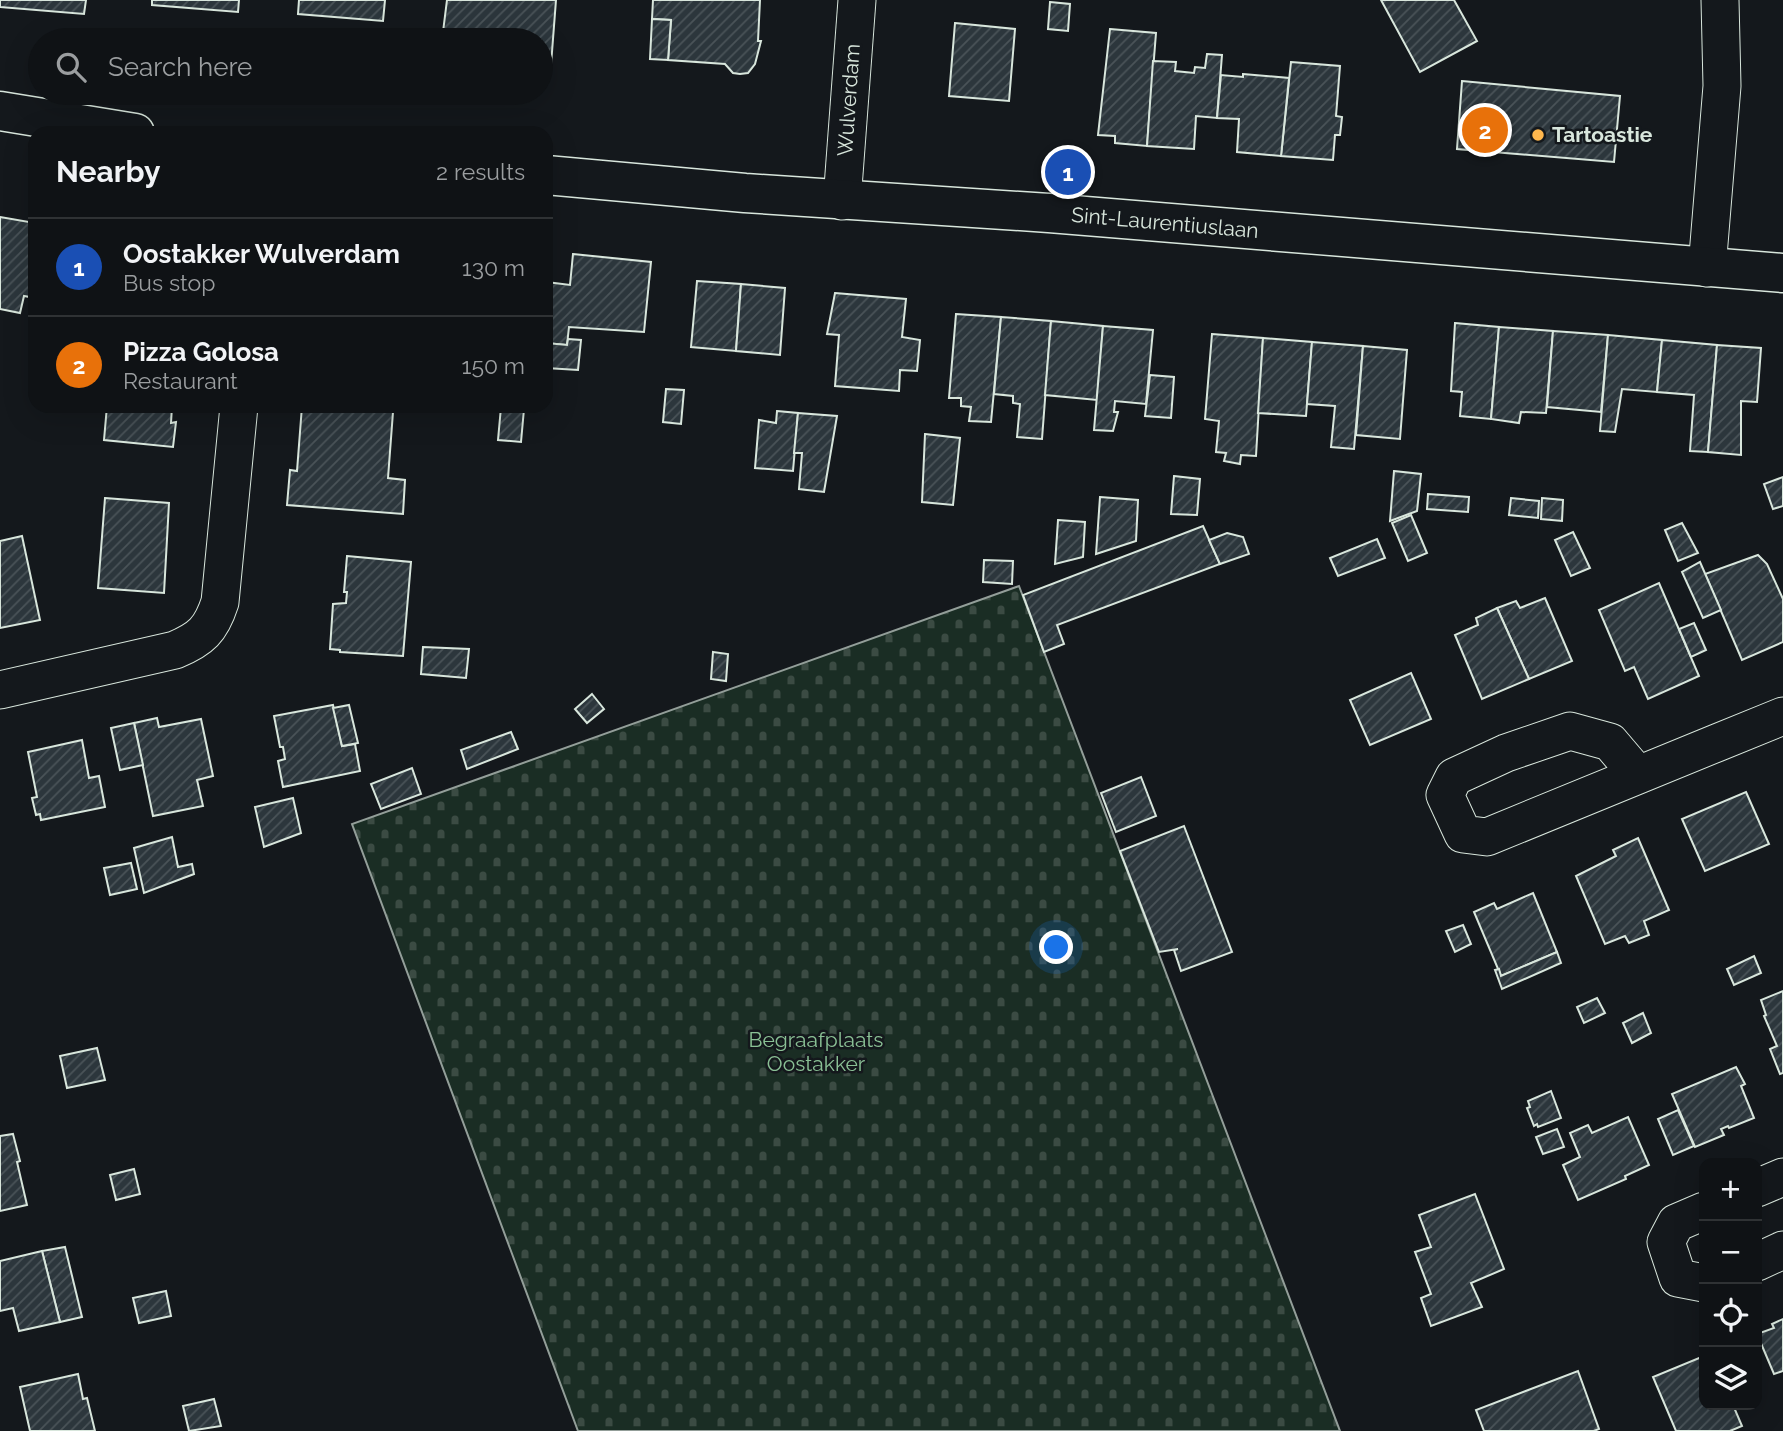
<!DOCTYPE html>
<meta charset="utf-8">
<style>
:root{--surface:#0f1215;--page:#1d2022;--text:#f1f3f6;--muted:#9b9ea0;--line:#2f3234;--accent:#0f766e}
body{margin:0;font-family:Raleway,sans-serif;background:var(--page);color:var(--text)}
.controls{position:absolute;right:21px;bottom:21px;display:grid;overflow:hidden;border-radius:14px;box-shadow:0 7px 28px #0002}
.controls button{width:63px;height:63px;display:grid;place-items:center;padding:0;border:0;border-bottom:2px solid var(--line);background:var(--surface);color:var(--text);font:35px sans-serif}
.you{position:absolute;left:1057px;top:948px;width:24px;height:24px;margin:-18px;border:5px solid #fff;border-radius:50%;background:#1a73e8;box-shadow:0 0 0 10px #1a73e833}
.badge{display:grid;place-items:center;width:46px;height:46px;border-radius:50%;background:var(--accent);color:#fff;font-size:23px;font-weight:700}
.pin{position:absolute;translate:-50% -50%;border:4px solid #fff;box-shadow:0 2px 7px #0006}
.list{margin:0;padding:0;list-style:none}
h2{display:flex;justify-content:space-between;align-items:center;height:91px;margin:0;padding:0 28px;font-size:30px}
h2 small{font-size:23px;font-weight:400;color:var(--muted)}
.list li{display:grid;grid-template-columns:46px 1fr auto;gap:21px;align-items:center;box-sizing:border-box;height:98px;padding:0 28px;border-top:2px solid var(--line)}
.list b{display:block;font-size:26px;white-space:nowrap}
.list p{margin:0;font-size:23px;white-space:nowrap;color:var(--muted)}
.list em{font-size:23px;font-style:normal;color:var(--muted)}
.icon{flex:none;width:38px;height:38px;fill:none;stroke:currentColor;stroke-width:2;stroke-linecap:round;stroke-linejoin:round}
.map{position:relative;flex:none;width:1783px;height:1431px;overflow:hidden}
.search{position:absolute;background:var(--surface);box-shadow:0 7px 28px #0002;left:28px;top:28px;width:525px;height:77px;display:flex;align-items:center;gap:18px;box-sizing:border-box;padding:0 24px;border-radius:38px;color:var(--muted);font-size:26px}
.panel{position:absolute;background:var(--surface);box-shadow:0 7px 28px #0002;left:28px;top:126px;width:525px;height:287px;border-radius:21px}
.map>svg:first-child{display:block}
.cemetery{fill:url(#cemetery-stones);stroke:#939e99;stroke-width:2}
.building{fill:url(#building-hatch);stroke:#d8e6dc;stroke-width:2}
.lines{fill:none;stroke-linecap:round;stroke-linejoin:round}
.street-casing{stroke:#d8e6dc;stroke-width:39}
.secondary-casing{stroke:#d8e6dc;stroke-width:41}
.street{stroke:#14181c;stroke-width:37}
.secondary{stroke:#14181c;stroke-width:38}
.poi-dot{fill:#ffb74d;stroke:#14181c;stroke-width:2.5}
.labels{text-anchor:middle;stroke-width:5;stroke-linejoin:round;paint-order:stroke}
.street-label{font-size:21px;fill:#d8e6dc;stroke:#14181c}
.poi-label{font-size:21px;font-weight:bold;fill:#d8e6dc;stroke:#14181c;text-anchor:start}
.park-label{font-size:21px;fill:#8ac095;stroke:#14181c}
</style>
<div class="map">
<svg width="1783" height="1431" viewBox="0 0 1783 1431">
<defs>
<pattern id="cemetery-stones" width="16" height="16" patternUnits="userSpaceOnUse" patternTransform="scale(1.75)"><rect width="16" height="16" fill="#1a2d24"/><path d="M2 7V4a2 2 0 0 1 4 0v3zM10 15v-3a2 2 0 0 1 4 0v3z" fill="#3b4b43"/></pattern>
<pattern id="building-hatch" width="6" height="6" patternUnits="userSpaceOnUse" patternTransform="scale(1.75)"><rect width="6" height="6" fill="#2c363c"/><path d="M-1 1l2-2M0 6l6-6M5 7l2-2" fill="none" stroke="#4a5358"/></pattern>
</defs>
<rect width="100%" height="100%" fill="#14181c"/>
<!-- cemetery -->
<path class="cemetery" d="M1019,586L1340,1431H578L352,824Z"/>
<!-- building -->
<g class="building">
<path d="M0,0H86L84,14L0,7Z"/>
<path d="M152,0H239L238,12L152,5Z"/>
<path d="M299,0H385L383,21L298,14Z"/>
<path d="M447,0H556L551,65L541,64V40H442Z"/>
<path d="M653,0H760L758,41H761L755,64L748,73L740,74L733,73L725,64L668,60L671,20L652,19Z"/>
<path d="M1381,0H1454L1477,41L1420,72Z"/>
<path d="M1050,2L1070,4L1068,31L1048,29Z"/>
<path d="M652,19L671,20L668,60L650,59Z"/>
<path d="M955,23L1015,29L1009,101L949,96Z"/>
<path d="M1110,29L1156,33L1147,146L1115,143V136L1098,135Z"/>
<path d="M1207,54L1222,55L1217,118L1196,116L1194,149L1147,146L1153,61L1176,62L1175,71L1194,73L1195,67L1205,68Z"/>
<path d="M1291,62L1340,66L1336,116L1342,117L1340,135H1335L1333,160L1281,156Z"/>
<path d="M1243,74L1289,78L1281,156L1237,152L1239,119L1217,118L1221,75L1243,77Z"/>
<path d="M1462,81L1620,96L1614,162L1457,149Z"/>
<path d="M0,217L35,223V298L24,296L20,313L0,309Z"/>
<path d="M573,254L651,262L644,332L569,327L567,345L546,343V282L570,285Z"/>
<path d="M697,281L741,284L736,351L691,347Z"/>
<path d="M741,284L785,288L780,355L736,351Z"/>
<path d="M835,293L906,299L902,337L920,340L917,371L900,370L899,391L835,386L839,335L827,334Z"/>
<path d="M956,314L1001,317L991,422L969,421L971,407L961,406V398H949Z"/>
<path d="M1001,317L1051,321L1042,439L1017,437L1020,404L1013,403V396L994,394Z"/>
<path d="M1051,321L1103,326L1097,400L1045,395Z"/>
<path d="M1455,323L1499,327L1491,419L1460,416L1462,392L1451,391Z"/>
<path d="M1103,326L1153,330L1146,404L1115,401L1114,412H1118L1113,431L1094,430Z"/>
<path d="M1499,327L1553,331L1546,413L1521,412L1519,423L1491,419Z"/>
<path d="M1553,331L1608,335L1601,412L1547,407Z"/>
<path d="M1212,334L1263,338L1256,456L1241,455L1240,464L1224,461L1226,453L1216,452L1219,421L1205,419Z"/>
<path d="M1608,335L1662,340L1657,392L1622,389L1615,432L1600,431Z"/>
<path d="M1263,338L1312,342L1306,416L1258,413Z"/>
<path d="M568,339L581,340L578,370L546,368V343L567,345Z"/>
<path d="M1662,340L1717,345L1708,452L1690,451L1694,395L1657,392Z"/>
<path d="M1312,342L1363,346L1354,449L1331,447L1335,406L1307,404Z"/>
<path d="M1717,345L1761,348L1757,402L1741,401V455L1708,452Z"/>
<path d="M1363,346L1407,350L1400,439L1356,435Z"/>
<path d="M1150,375L1174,377L1171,418L1145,416Z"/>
<path d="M666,389L684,390L681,424L663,422Z"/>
<path d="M107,406H172L171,423L176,422L173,447L104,440Z"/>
<path d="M302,406H351L372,408L371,411L393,412L388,478L405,480L403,514L287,505L290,470L297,471Z"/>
<path d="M501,407L524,409L521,442L498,440Z"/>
<path d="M777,411L798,413L793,471L755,468L759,420L776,423Z"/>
<path d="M798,413L837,416L824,492L799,489L802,453H794Z"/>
<path d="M925,434L960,438L953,505L922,502Z"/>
<path d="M1394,471L1421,474L1417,511L1390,521Z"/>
<path d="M1174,476L1200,479L1197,515L1171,514Z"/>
<path d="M1783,477V506L1773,509L1764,484Z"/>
<path d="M1428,494L1469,497L1468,512L1427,509Z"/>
<path d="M1100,497L1138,500L1136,541L1096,554Z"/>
<path d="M105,498L169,503L164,593L98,588Z"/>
<path d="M1511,498L1539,501L1538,518L1509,515Z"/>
<path d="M1542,498L1563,500L1562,521L1541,519Z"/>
<path d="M1411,515L1427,553L1408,561L1392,523Z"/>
<path d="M1058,520L1085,522L1083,557L1055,564Z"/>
<path d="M1682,523L1698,553L1678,561L1665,530Z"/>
<path d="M1203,526L1220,564L1057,625L1064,644L1044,652L1023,595Z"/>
<path d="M1573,532L1590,568L1571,576L1555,540Z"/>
<path d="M1227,533L1243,537L1249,554L1220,564L1209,540Z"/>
<path d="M22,536L40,620L0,628V541Z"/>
<path d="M1377,539L1385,558L1338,576L1330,558Z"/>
<path d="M1758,555L1767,564L1783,599V642L1742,660L1705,574Z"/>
<path d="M347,556L411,562L403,656L340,652V650L330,649L333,604L346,603L347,592H344Z"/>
<path d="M984,560L1013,561L1012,584L983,582Z"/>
<path d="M1700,562L1721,610L1703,618L1682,572Z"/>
<path d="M1659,583L1699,676L1648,699L1634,667L1625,671L1599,610Z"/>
<path d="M1545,598L1572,661L1529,679L1497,608L1516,601L1520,608Z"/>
<path d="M1497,608L1529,679L1482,699L1455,635L1478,625L1476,618Z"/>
<path d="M1694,623L1706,650L1691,657L1679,629Z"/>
<path d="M423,647L469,649L466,678L421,674Z"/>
<path d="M713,652L728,654L726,681L711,679Z"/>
<path d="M1411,673L1431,719L1370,745L1350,700Z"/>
<path d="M592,694L604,709L587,723L575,709Z"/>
<path d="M333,705L342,746L355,744L360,771L283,787L278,761L285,759L283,747H280L274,716Z"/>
<path d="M349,705L358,743L342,746L333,708Z"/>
<path d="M157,718L159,727L201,719L213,776L197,780L203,806L153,816L134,723Z"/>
<path d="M134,723L143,765L120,770L111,728Z"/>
<path d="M511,732L518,749L467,769L461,750Z"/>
<path d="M82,740L89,778L99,776L105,807L41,820L40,814L36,815L32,798L37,797L28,752Z"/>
<path d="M412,768L421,794L381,809L371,784Z"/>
<path d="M1141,777L1156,816L1116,832L1101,793Z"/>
<path d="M1746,792L1769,844L1705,871L1682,819Z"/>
<path d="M293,798L301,833L264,847L255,807Z"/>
<path d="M1184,826L1232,952L1181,971L1174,950L1178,949L1159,952L1120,851Z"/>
<path d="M172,837L178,867L192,864L194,874L144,893L134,848Z"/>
<path d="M1638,838L1669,910L1644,921L1649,935L1629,943L1625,936L1605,944L1576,876L1616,856L1613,850Z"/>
<path d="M131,863L137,889L110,895L104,868Z"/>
<path d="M1533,893L1557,952L1501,976L1474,912L1494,903L1497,909Z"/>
<path d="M1463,925L1471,944L1455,952L1446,931Z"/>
<path d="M1557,952L1561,963L1502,989L1495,970L1499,969L1501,976Z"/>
<path d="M1754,956L1761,973L1734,985L1727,969Z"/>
<path d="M1783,991V1073L1780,1074L1770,1049L1777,1046L1764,1016L1766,1015L1761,1000Z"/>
<path d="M1597,998L1605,1013L1584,1023L1577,1007Z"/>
<path d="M1643,1013L1651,1033L1632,1043L1623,1023Z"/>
<path d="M97,1048L105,1080L67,1088L60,1056Z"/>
<path d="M1736,1067L1745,1084L1741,1086L1754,1118L1729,1128L1728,1126L1721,1129L1724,1135L1695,1147L1672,1094Z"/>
<path d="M1551,1091L1561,1118L1538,1127L1537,1124L1534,1126L1527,1108L1530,1107L1528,1101Z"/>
<path d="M1678,1110L1694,1146L1673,1155L1658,1119Z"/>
<path d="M1628,1117L1649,1165L1625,1176L1626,1179L1578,1200L1563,1165L1580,1157L1570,1133L1588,1125L1592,1133Z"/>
<path d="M1557,1129L1564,1147L1543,1154L1536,1137Z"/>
<path d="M13,1134L20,1161L17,1162L27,1205L0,1211V1136Z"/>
<path d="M134,1169L140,1194L116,1200L110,1175Z"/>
<path d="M1475,1194L1504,1269L1471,1283L1482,1307L1431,1326L1421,1298L1431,1294L1415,1252L1431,1247L1419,1215Z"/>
<path d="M65,1247L82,1317L60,1322L42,1251Z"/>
<path d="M42,1251L60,1322L19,1331L13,1308L0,1311V1261Z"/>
<path d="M166,1291L171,1316L139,1323L133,1298Z"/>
<path d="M1783,1319V1371L1774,1374L1757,1334L1774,1328L1772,1324Z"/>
<path d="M1704,1356V1405H1733L1742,1426L1730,1431H1676L1653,1377Z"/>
<path d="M1578,1371L1599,1429L1594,1431H1484L1476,1410Z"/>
<path d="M78,1374L83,1399L87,1398L95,1431H30L20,1387Z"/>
<path d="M214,1399L221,1426L189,1431L183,1406Z"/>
</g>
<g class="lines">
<defs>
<g id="street">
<path d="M842,201L857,0"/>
<path d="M1707,268L1722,86L1720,0"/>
<path d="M0,690L175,650C201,639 211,630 220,602L239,406"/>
<path d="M1638,775L1610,742L1570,731L1506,753L1454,777L1445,795L1463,834L1487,837C1585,797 1684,756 1783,716"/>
<path d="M1757,1188L1783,1177"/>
<path d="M1704,1211L1676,1223L1666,1242L1678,1278L1704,1283"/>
<path d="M1757,1262L1783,1250"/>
</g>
<g id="secondary">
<path d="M0,111L135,133"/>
<path d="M546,175L745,193L1049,213L1783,273"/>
</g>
</defs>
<!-- street casing -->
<use href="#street" class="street-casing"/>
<!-- secondary casing -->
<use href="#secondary" class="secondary-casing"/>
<!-- street -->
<use href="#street" class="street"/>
<!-- secondary -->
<use href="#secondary" class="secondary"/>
</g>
<!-- markers -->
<circle class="poi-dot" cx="1538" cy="135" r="7"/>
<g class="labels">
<!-- street labels -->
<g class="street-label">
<text transform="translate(849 100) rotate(-86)" y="7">Wulverdam</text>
<text transform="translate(1165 223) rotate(5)" y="7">Sint-Laurentiuslaan</text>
</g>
<!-- poi labels -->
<g class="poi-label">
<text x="1552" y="142">Tartoastie</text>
</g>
<!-- park labels -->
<g class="park-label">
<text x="816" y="1047">Begraafplaats<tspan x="816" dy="24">Oostakker</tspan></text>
</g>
</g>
</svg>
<div class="controls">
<button>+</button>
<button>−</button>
<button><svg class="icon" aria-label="locate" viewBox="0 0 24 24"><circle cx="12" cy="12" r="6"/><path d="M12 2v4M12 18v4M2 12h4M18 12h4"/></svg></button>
<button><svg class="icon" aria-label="layers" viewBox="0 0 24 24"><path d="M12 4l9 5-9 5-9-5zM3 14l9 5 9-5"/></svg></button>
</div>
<div class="you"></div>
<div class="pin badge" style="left:1068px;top:172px;background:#1a4fb4">1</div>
<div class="pin badge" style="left:1485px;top:130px;background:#e8710a">2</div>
<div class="search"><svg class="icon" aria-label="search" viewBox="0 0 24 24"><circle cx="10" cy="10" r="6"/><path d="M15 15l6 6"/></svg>Search here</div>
<section class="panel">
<h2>Nearby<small>2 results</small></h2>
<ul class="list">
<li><span class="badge" style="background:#1a4fb4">1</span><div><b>Oostakker Wulverdam</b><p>Bus stop</p></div><em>130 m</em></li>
<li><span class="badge" style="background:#e8710a">2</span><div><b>Pizza Golosa</b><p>Restaurant</p></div><em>150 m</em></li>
</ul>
</section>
</div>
